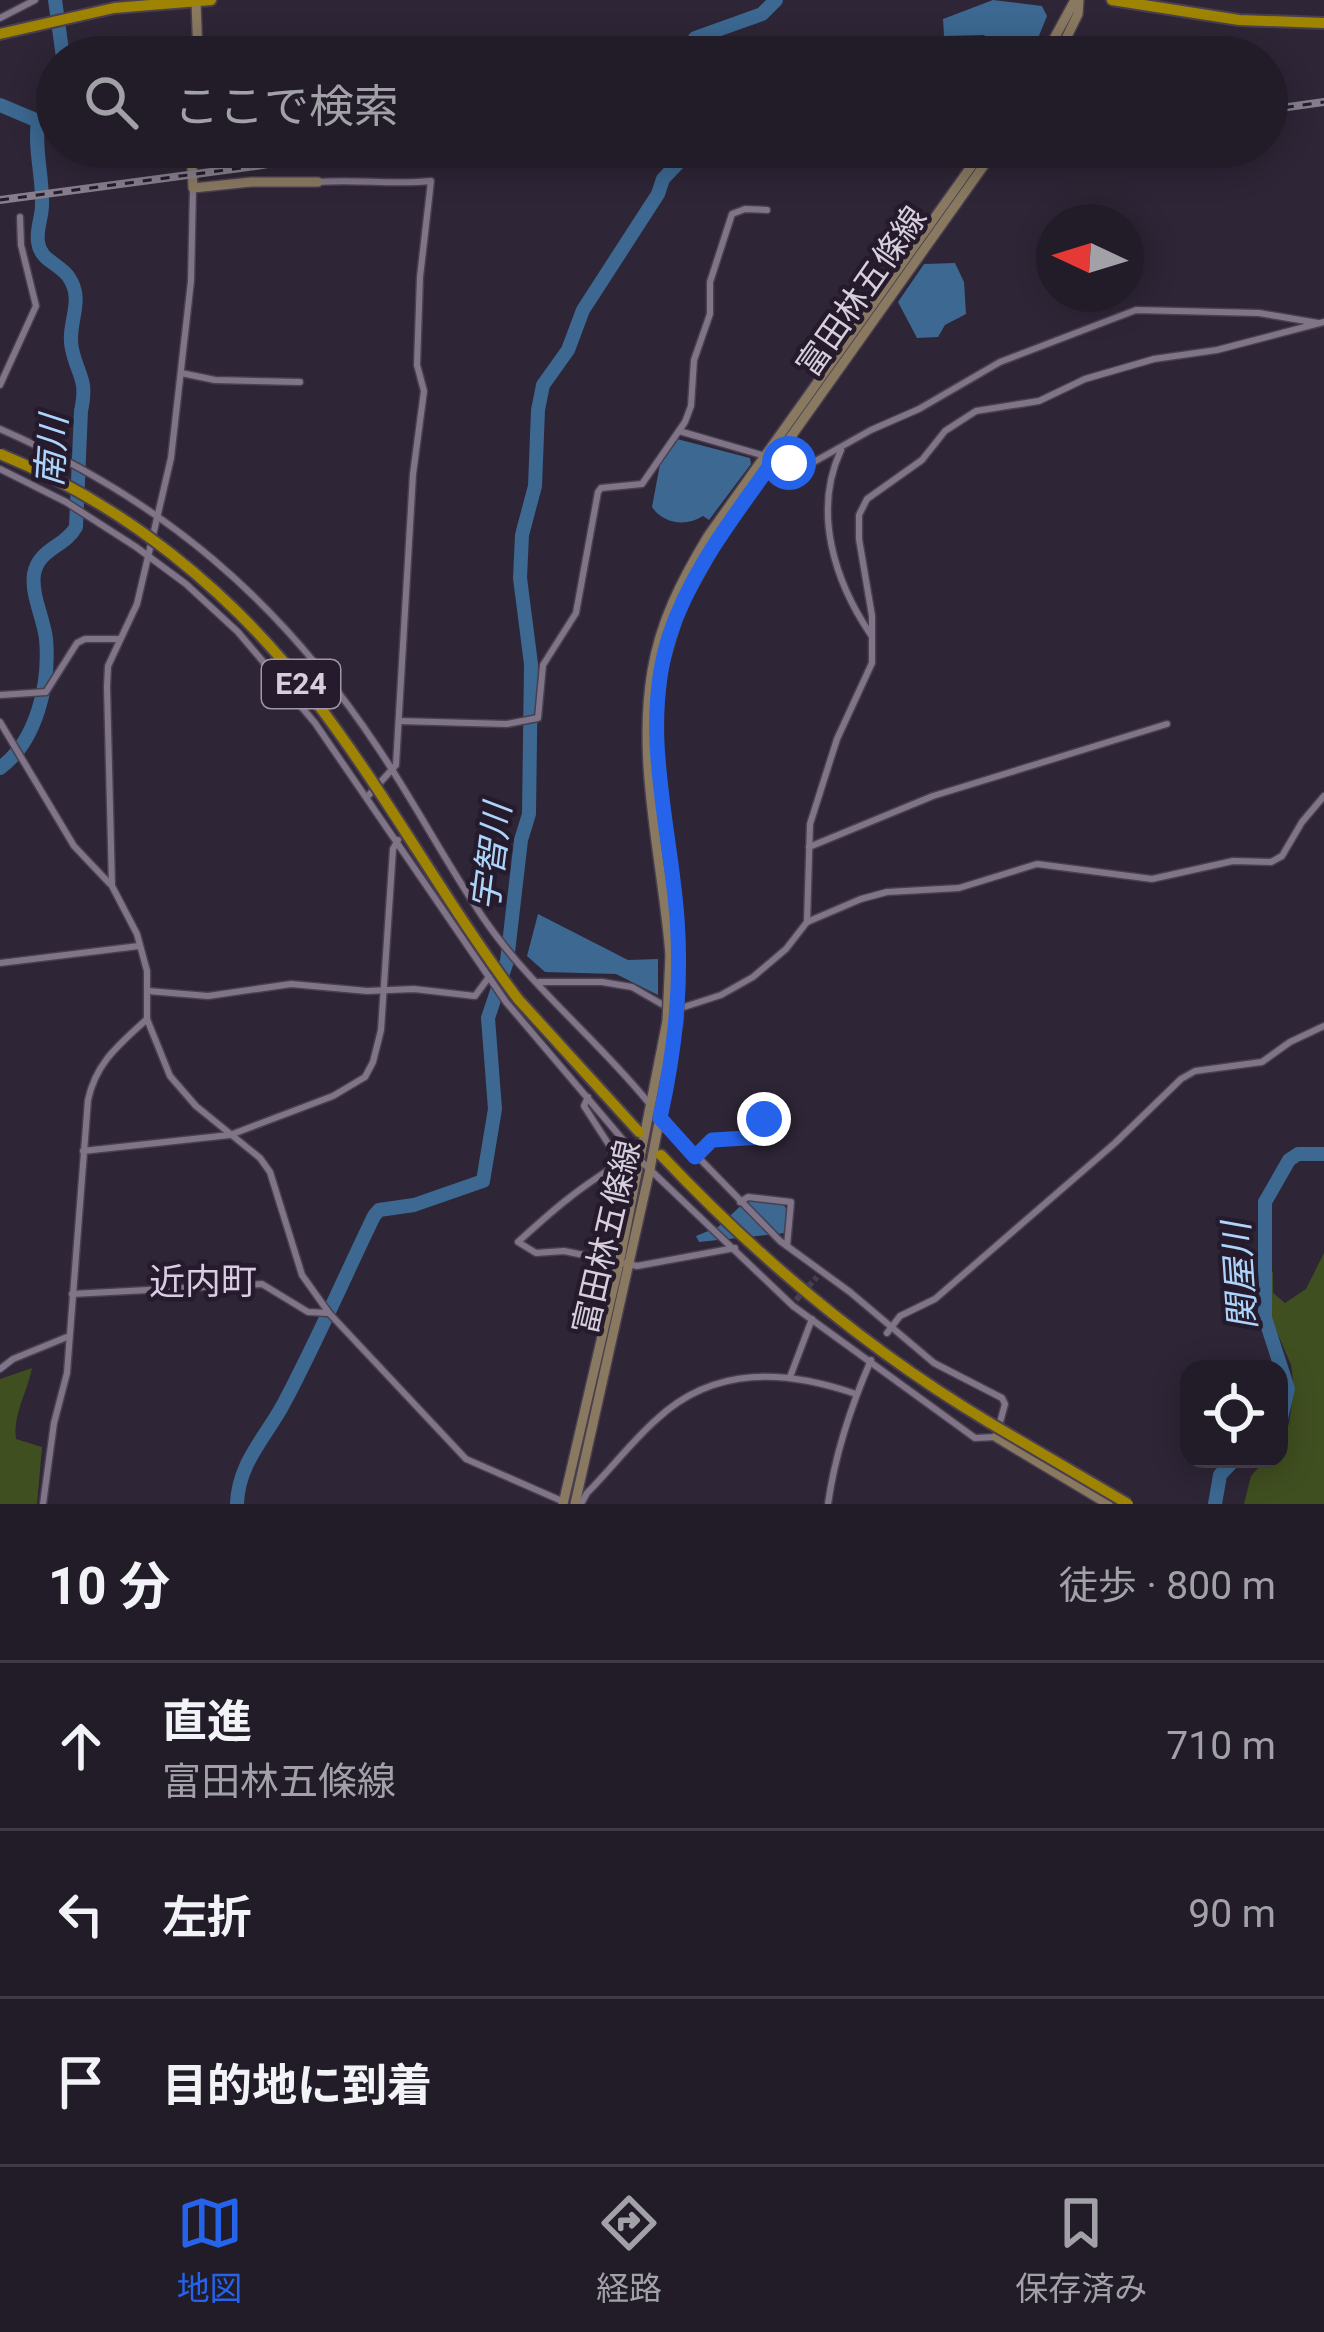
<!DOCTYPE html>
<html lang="ja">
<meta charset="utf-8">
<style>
:root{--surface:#221c28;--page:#2a2530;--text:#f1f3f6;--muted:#a2a1a8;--line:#3f3a45;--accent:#2563eb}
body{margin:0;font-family:Roboto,"Noto Sans JP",sans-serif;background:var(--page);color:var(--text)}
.controls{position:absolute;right:36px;bottom:36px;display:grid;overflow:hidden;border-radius:24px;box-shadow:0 6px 30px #0003}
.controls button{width:108px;height:108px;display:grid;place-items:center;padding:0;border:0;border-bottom:3px solid var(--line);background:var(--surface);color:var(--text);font:60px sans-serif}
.compass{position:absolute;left:1036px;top:204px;width:108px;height:108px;border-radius:50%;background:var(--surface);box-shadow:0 6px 30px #0003;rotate:274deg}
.stop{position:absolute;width:36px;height:36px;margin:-27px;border:9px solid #2563eb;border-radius:50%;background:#fff}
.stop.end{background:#2563eb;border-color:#fff;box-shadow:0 3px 12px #0008}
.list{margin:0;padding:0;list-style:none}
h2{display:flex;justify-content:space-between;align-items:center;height:156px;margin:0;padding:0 48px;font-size:51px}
h2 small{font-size:39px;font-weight:400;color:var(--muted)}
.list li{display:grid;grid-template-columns:78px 1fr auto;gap:36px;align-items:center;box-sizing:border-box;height:168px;padding:0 48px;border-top:3px solid var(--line)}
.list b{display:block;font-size:45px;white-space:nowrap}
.list p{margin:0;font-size:39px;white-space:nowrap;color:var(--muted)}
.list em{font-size:39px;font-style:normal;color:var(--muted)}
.icon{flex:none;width:66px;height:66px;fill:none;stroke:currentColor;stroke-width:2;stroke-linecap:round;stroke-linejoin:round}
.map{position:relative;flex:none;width:1324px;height:1504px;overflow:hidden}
.search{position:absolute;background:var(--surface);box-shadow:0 6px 30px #0003;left:36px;right:36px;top:36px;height:132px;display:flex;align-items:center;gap:30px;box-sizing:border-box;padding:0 42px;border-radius:66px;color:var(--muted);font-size:45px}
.sheet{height:660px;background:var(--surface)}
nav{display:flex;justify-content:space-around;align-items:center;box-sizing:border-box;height:168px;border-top:3px solid var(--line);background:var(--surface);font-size:33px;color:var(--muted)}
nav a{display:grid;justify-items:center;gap:6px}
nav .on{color:var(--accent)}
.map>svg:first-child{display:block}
.green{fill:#404f20}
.water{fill:#3c6891}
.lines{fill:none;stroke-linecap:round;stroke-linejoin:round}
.river{stroke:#3c6891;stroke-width:14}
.street-tunnel{stroke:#473e4f;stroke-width:6;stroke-dasharray:6 3;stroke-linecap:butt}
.street-casing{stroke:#493f4e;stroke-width:9}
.secondary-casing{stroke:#493f4e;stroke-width:12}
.highway-casing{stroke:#493f4e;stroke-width:14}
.street{stroke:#807489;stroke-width:6}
.secondary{stroke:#897961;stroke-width:9}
.highway{stroke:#9f8403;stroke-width:10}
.rail-casing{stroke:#867e8d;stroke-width:8}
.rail{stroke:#251b2c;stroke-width:3;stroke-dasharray:9;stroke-linecap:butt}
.secondary-bridge-casing{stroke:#493f4e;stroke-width:12;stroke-linecap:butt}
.highway-bridge-casing{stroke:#493f4e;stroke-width:14;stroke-linecap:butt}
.secondary-bridge{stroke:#897961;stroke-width:9}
.highway-bridge{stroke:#9f8403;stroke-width:10}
.route{stroke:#2563eb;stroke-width:15}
.labels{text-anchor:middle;stroke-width:9;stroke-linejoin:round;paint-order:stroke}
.shield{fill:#251b2c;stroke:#a199a6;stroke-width:3}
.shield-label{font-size:30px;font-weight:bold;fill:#d6cfdb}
.street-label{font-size:33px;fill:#d6cfdb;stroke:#251b2c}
.water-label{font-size:36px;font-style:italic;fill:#add4fb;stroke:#251b2c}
.neighbourhood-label{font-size:36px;fill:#d9cde4;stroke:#251b2c}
</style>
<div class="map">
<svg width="1324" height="1504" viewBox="0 0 1324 1504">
<rect width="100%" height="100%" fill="#2e2536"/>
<!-- green -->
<g class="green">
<path d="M1324,1253V1504H1244L1251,1476L1266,1459H1279V1440L1289,1424L1294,1388L1291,1365L1271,1318L1266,1279L1273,1271V1293L1285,1303L1306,1289Z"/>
<path d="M32,1368C27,1393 13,1414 16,1439L42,1447L37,1504H0V1379Z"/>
</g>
<!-- water -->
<g class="water">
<path d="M993,0L1042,6L1047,16L1034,48L995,44L984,35L944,36L943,19Z"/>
<path d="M955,263L964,282L966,314L945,325L938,337L917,338L898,302L924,264Z"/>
<path d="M677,439L750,458L751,464L709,520L703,516C687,527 663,524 652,507L660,464Z"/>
<path d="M538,914L628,960L658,959V995L616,974L545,972L527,956Z"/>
<path d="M747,1200L783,1204L787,1210L785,1233L699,1242L696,1236L718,1227Z"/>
</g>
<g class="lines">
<!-- river -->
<g class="river">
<path d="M55,0L63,57"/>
<path d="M685,57L695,38L762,14L776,0"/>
<path d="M0,105L38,121"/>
<path d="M38,121L57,106"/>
<path d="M0,768C37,741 50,683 46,639C44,619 31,595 34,574C39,548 65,547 76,527L81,411C88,378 78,377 72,349C66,323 86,301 68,276C58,263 40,260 38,242C36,229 42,218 42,205C43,177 34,149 38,121"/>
<path d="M1279,1427L1288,1389L1265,1318V1202L1289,1160L1298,1154H1324"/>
<path d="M237,1504C238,1463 266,1437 284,1403C316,1343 344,1278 374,1216L379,1210L414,1205L483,1181L495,1109L488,1018L507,961L521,840L529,814L531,664L520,578L522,535L535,486L538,410L543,385L568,350L583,310L658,194L663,179L684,157L674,147"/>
<path d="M1215,1504L1220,1475L1235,1459"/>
</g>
<!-- street-tunnel -->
<path class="street-tunnel" d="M796,1300L817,1277"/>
<defs>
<g id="street">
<path d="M0,18L35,0"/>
<path d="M318,182C357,179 393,185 431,181L420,277L417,365L424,391L413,474L396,765L367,797"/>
<path d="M193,189L191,281L171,458L137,604L108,666L107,687L112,886L137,934L147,971V1019L170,1076L196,1106L260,1158L270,1172L302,1275L329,1313L466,1459L562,1501"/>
<path d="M181,373L215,380L300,382"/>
<path d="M0,385L36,306L21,245L20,217"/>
<path d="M0,429C163,500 280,600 378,748C415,803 446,863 484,919C530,986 597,1039 648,1102"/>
<path d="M679,431L789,463H812L871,430L919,409L1000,362L1136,310L1259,313L1318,323"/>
<path d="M841,450C812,512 835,582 871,635"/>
<path d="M0,469L66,502L136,547L186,584L238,632L315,723L506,1002L641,1161L793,1306L975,1438L996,1437L1005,1404L1002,1398L934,1363L850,1292L780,1241L660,1118"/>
<path d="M0,695L46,692L77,643L85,639H120"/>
<path d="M399,721L507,724L538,718L543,665L576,613L598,492L601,488L642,484L685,422L691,406L694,360L710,314V282L732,214L745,209L767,210"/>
<path d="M0,722L74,846L110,884"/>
<path d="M809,847L933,796L1167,724"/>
<path d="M807,922L810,824L837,739L872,663V616L859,539V515L867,499L922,460L945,431L976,411L1039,401L1085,379L1154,359L1217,350L1324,322"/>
<path d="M0,963L139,946"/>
<path d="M539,982H602L632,987L665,1006L684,1007L721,995L753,977L786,949L807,922L861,899L887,892L959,888L1037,864L1152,879L1233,861L1271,862L1282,856L1302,822L1324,796"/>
<path d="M148,991L208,996L291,984L367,991L414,989L475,996L489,977"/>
<path d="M588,1097L584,1106L611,1148L615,1166C576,1190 552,1211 518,1242L536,1253L564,1251L637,1266L735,1248"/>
<path d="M83,1151L230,1135L333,1096L365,1077L373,1062L381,1030L393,849L398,840"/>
<path d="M695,1157L712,1140L765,1137L768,1135L759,1104"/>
<path d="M740,1202L748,1197L791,1202L787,1246"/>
<path d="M72,1294L262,1284L308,1312L329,1313"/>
<path d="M887,1333L900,1316L935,1299L1115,1143L1181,1079L1195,1071L1262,1062L1290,1042L1324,1026"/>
<path d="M0,1369L13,1359L67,1337"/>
<path d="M790,1377L812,1319"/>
<path d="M43,1504L54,1423L67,1373L88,1100C96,1062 120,1044 147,1019"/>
<path d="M581,1504L587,1493C611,1469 632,1441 657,1419C715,1365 786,1370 856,1394"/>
<path d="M828,1504C835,1454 851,1406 871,1360"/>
</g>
<g id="secondary">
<path d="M196,1L198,57"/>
<path d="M1044,57L1075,0"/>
<path d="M1057,57L1078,14L1079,0"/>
<path d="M191,147L193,188L251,182H318"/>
<path d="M670,955C663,863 636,764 652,671C660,622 682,579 708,536L985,147"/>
<path d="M680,959L656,733L662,669L680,609L721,535L997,147"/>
<path d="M996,1437L1108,1504"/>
<path d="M563,1504L620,1259L667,1021"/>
<path d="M575,1504L650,1169L678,1022"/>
</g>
<g id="highway">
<path d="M1112,0L1239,20L1324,23"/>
<path d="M0,34L114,8L211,0"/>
<path d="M518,999L639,1132"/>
<path d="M661,1155C760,1260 866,1349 990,1423"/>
</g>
</defs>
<!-- street casing -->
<use href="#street" class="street-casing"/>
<!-- secondary casing -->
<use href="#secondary" class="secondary-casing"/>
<!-- highway casing -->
<use href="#highway" class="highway-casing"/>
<!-- street -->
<use href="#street" class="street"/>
<!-- secondary -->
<use href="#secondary" class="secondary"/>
<!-- highway -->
<use href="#highway" class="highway"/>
<defs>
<g id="rail">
<path d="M1267,110L1324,102"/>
<path d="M0,200L256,166L364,147"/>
</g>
</defs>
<!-- rail casing -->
<use href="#rail" class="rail-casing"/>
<!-- rail -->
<use href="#rail" class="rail"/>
<defs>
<g id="secondary-bridge">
<path d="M667,1021L670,955"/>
<path d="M678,1022L680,959"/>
</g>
<g id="highway-bridge">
<path d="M0,454C124,504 232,592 313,698C387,794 445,902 518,999"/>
<path d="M990,1423L1128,1504"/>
</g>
</defs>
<!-- secondary-bridge casing -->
<use href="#secondary-bridge" class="secondary-bridge-casing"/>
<!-- highway-bridge casing -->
<use href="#highway-bridge" class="highway-bridge-casing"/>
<!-- secondary-bridge -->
<use href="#secondary-bridge" class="secondary-bridge"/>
<!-- highway-bridge -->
<use href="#highway-bridge" class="highway-bridge"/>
</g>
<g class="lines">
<!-- route -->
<path class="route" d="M764,1119L765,1137L712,1140L695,1157L660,1118C675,1050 682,987 677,918C670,824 640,730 669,637C691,569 736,514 776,457L789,463"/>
</g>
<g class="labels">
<!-- shield labels -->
<rect class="shield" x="262" y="660" width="78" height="48" rx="9"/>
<g class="shield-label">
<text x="301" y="694">E24</text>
</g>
<!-- street labels -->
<g class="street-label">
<text transform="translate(861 291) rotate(-55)" y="12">富田林五條線</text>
<text transform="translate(606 1237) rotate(-77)" y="12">富田林五條線</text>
</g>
<!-- water labels -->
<g class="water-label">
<text transform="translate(51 451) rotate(-86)" y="13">南川</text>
<text transform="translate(491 857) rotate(-83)" y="13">宇智川</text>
<text transform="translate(1239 1276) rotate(-94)" y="13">関屋川</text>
</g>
<!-- neighbourhood labels -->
<g class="neighbourhood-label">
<text x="203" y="1294">近内町</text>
</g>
</g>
</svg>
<div class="controls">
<button><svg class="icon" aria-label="locate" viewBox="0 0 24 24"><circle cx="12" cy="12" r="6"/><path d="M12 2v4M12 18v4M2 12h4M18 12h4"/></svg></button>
</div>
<svg class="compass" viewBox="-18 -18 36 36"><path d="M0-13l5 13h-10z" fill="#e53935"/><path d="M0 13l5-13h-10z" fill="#a2a1a8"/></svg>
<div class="stop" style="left:789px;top:463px"></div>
<div class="stop end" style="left:764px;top:1119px"></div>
<div class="search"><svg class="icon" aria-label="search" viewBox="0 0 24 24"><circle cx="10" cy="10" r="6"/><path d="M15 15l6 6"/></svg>ここで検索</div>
</div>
<section class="sheet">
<h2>10 分<small>徒歩 · 800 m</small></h2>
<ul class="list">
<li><svg class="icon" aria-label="ahead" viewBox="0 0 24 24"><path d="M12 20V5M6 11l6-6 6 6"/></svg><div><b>直進</b><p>富田林五條線</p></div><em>710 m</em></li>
<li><svg class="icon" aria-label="left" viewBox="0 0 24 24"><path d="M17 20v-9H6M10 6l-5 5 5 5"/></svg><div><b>左折</b></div><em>90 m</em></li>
<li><svg class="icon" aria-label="arrive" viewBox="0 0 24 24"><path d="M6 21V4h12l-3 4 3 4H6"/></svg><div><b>目的地に到着</b></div></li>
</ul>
</section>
<nav>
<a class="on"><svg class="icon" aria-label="map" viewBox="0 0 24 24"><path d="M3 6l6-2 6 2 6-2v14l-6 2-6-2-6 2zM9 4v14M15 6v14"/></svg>地図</a>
<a><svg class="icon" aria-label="directions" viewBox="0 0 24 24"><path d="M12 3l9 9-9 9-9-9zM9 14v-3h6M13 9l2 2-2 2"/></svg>経路</a>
<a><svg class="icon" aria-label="saved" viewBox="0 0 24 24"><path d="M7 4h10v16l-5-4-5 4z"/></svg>保存済み</a>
</nav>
